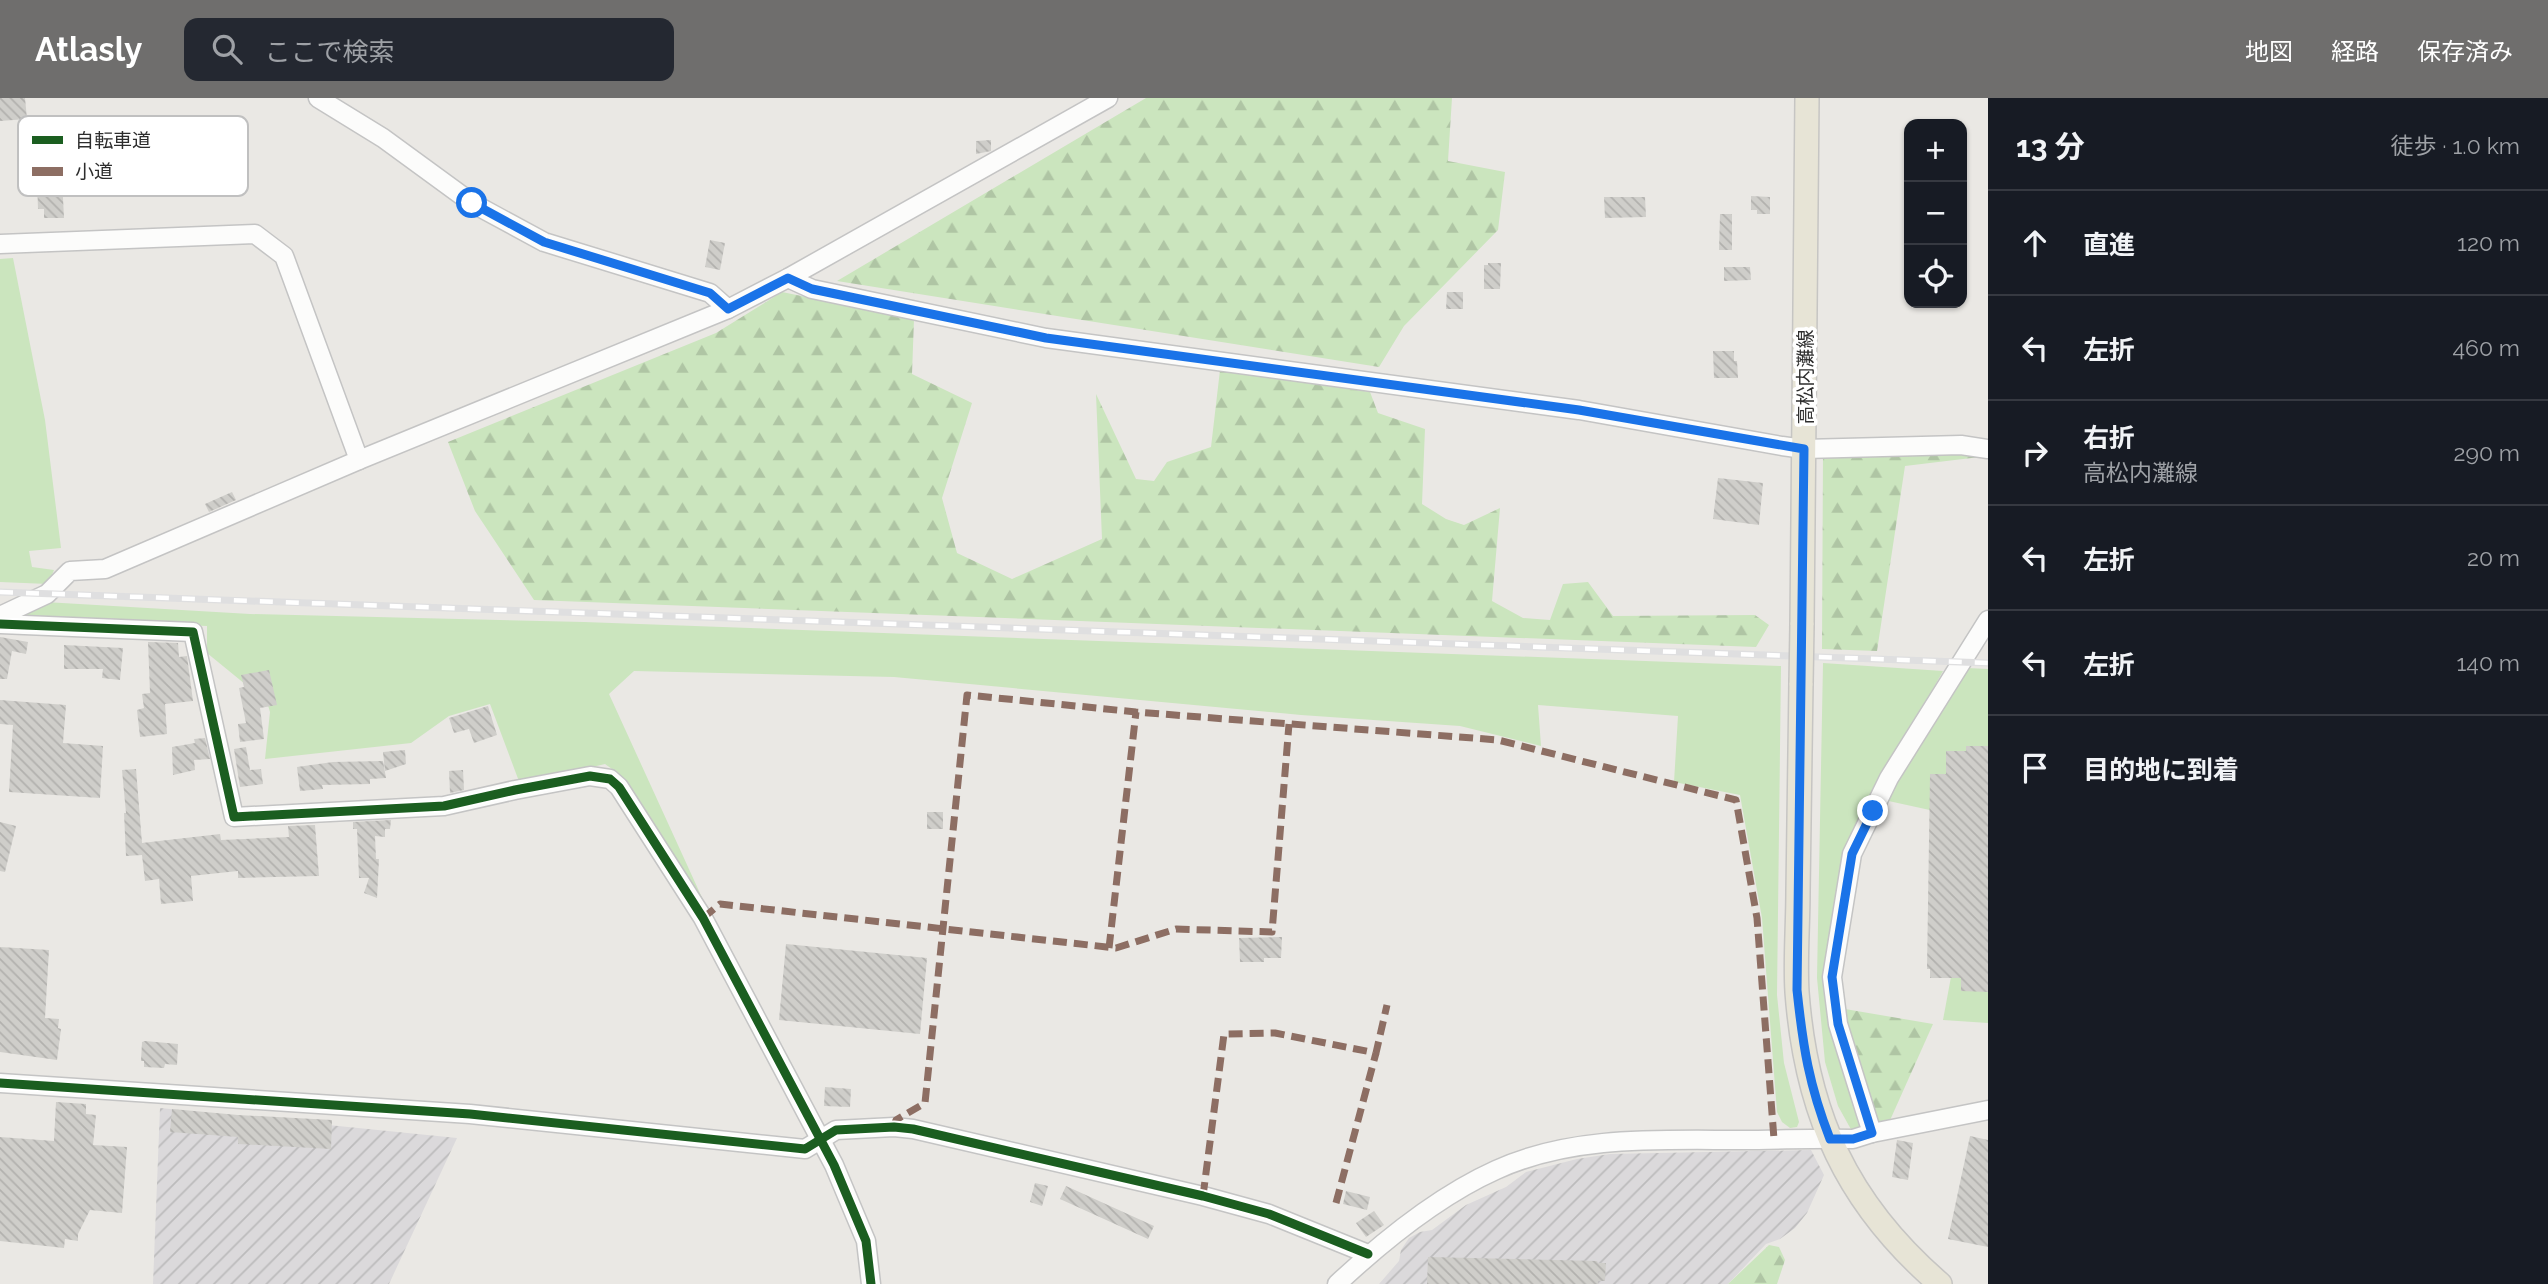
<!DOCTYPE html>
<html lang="ja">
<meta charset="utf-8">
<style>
:root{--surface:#171b24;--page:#242831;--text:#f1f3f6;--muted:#9ea1a6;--line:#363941;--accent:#6f6e6d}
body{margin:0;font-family:Raleway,"Noto Sans JP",sans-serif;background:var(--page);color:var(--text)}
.controls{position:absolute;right:21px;top:21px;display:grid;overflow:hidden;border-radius:14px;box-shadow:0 2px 5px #0004}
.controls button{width:63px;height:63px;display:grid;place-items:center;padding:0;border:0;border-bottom:2px solid var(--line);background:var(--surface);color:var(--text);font:35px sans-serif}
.stop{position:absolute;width:21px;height:21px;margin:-16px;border:5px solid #1a73e8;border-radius:50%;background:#fff}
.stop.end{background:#1a73e8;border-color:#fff;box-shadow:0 2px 7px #0008}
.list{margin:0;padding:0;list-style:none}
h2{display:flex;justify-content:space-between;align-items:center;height:91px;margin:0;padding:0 28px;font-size:30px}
h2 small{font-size:23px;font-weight:400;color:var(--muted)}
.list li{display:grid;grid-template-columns:46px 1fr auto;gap:21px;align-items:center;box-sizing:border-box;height:105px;padding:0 28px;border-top:2px solid var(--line)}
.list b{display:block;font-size:26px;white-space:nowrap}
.list p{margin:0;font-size:23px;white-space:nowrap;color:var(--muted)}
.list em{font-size:23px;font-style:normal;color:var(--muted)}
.icon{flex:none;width:38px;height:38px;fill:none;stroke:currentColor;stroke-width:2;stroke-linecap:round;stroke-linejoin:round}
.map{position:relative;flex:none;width:1988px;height:1186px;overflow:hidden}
header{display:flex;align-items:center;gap:42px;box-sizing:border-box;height:98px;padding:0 35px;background:var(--accent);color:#fff}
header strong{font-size:33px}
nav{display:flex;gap:38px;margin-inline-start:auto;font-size:24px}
.search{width:490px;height:63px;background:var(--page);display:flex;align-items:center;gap:18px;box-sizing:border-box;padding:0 24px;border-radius:14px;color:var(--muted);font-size:26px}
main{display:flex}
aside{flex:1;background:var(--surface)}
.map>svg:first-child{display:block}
.industrial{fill:url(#industrial-furrows)}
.grass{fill:#cbe5be}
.forest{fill:url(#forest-firs)}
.building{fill:url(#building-back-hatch)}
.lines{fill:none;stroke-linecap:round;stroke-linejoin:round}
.minor-casing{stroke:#c4c4c4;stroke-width:21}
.major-casing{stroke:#c6c5c3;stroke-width:26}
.minor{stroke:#fcfcfb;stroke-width:18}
.major{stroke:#e7e4d6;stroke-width:23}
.rail-casing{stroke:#dfdfe0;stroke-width:7}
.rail{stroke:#fff;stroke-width:4.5;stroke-dasharray:13;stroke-linecap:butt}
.major-bridge-casing{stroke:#c6c5c3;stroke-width:26;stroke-linecap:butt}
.major-bridge{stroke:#e7e4d6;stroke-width:23}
.quiet{stroke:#8d6e63;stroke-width:7;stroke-dasharray:14 7;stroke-linecap:butt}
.cycleway-casing{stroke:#fff;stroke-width:13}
.cycleway{stroke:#1b5e20;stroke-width:9}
.route{stroke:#1a73e8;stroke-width:9}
.labels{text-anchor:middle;stroke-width:7;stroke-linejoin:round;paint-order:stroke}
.street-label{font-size:19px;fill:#2d2d2d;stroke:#fff}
.key{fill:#fff;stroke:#c0c0c0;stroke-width:2}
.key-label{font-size:19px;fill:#2d2d2d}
</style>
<header>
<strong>Atlasly</strong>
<div class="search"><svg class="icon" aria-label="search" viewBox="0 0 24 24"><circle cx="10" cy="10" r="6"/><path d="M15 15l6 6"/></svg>ここで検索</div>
<nav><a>地図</a><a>経路</a><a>保存済み</a></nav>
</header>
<main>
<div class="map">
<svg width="1988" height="1186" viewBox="0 0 1988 1186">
<defs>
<pattern id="industrial-furrows" width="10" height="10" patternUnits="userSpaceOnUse" patternTransform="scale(1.75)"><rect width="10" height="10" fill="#dbd9db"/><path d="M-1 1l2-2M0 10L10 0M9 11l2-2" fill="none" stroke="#bcbbbc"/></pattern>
<pattern id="forest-firs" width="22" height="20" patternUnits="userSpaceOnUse" patternTransform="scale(1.75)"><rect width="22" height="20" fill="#cbe5be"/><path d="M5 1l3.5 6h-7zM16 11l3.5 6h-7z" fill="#afc5a4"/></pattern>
<pattern id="building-back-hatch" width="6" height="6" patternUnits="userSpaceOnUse" patternTransform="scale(1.75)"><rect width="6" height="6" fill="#cfceca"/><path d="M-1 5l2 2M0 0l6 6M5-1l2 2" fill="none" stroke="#b2b1ae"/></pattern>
</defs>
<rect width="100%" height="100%" fill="#eae8e4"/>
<!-- industrial -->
<g class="industrial">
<path d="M160,1010L457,1040L389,1186H153Z"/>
<path d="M1811,1052L1824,1077L1807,1115L1795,1130L1780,1141L1766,1146L1728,1186H1379L1399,1163L1401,1152L1409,1140L1420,1134L1432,1132L1466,1107L1506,1089L1526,1074L1577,1061L1610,1056Z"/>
</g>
<!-- grass -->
<g class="grass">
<path d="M13,160L45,322L61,450L29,453L32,469L54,472L48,486L0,484V161Z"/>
<path d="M45,504L250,516L584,524L1781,568L1777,897L1784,965L1799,1024L1797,1029L1790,1030L1782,1024L1777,1014L1762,820L1740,697L1674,684L1678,618L1538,607L1541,648L1460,628L1301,617L894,579L634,573L609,596L704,804L694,800L619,676L605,666L520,686L490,606L449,618L411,645L265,661L270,614L267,604L207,555V528L7,521Z"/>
<path d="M1823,565L1943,573L1853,733L1839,777L1829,863L1862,1018L1861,1032L1853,1035L1838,1008L1825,964L1817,880Z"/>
<path d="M1967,570L1988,571V925L1943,922L1980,723L1884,702Z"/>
</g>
<!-- forest -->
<g class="forest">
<path d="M1146,0H1452L1448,63L1505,74L1498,132L1404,228L1379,269L837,183Z"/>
<path d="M782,194L914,221L912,276L972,305L942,400L957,455L1012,481L1102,441L1096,296L1136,381L1154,383L1167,364L1211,349L1220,272L1370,294L1378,315L1425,331L1422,406L1446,421L1464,427L1500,410L1492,503L1523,520L1550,522L1563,486L1588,484L1613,518L1755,517L1769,527L1756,549L534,502L475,413L448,344L716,235Z"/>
<path d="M1960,351L1988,358L1905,368L1877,553L1822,551L1823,354Z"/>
<path d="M1845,911L1933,926L1887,1029L1876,1025L1841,928Z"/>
<path d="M1769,1147L1779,1149L1785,1162L1777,1186H1728Z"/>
</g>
<!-- building -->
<g class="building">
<path d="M0,0H25L27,21L0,23Z"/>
<path d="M991,42V53L976,56V43Z"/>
<path d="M62,80L64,120H44V111H38L37,81Z"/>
<path d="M1751,98L1770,99V116H1757V112H1751Z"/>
<path d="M1604,99H1645L1646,119L1605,120Z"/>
<path d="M1720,116H1732V152H1719Z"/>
<path d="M710,142L725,145L720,172L705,169Z"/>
<path d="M1488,165H1501L1500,191H1484V167H1488Z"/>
<path d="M1724,169H1750L1751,182L1724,183Z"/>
<path d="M1447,194H1463V211H1446Z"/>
<path d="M1713,253H1734V263H1737L1738,280H1714Z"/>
<path d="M1718,380L1763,385L1759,427L1713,421Z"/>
<path d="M232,394L236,402L209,414L205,406Z"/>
<path d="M0,539L28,544L26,556L12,553L7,581H0Z"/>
<path d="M148,544L178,545L179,559L187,558L193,603L165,606L167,636L140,639L137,612L144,610L142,596L150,595Z"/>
<path d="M64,547L123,550L120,582L102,580L103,571H64Z"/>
<path d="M269,572L277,607L260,610L264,641L240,644L238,626L246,625L239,590L244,589L241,577Z"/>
<path d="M0,602L66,607L63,645L103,648L100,700L9,694L13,627L0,626Z"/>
<path d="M488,608L497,637L474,645L469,631L454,635L449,620Z"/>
<path d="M205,640L210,661L194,662L195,672L173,677L172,649L195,645L194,641Z"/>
<path d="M1966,648H1988V894L1961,893V880H1930V871H1927L1930,676H1946V653H1966Z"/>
<path d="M246,649L250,672L261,671L263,686L240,689L234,651Z"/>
<path d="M405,652L406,666L385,673L383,654Z"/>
<path d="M383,663L386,680L370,681V686L322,687L323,691L300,693L297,669L333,664Z"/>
<path d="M136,671L142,745L220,736L221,742L289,739L288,728L315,727L319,778L238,780V773L191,778L193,803L161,806L159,781L145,783L142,757L126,758L124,715H126L122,672Z"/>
<path d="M463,672L464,692L450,695L449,673Z"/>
<rect x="927" y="714" width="16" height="17"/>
<path d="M391,722L390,731H385V739L375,738L376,761H379L377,800L364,795L369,780H359L357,731H353V724Z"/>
<path d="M0,724L16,728L5,774L0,773Z"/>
<path d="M1282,839L1281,860H1264V864H1240L1239,840Z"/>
<path d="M786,846L927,860L920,936L779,922Z"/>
<path d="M0,849L49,852L45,920L59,921L58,930L61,931L57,962L0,954Z"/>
<path d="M145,943L178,946L177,967L165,966L164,970L144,969V963H141L142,944Z"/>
<path d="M825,989L851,991L850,1009L824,1008Z"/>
<path d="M56,1004L86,1006V1016L96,1017L93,1047L127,1049L122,1115L90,1112L78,1136V1143L65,1141L64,1150L0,1143V1039L54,1043Z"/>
<path d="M172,1011L238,1017L332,1022L331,1051L238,1046V1039L170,1034Z"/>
<path d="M1970,1038L1988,1042V1149L1948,1141Z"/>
<path d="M1897,1042L1913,1045L1908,1082L1892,1079Z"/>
<path d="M1035,1085L1048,1088L1042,1108L1030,1104Z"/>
<path d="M1066,1088L1154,1128L1148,1141L1060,1101Z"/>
<path d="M1346,1093L1370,1099L1367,1112L1343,1106Z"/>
<path d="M1374,1113L1384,1127L1366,1139L1356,1125Z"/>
<path d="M1428,1159L1597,1163L1598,1165H1606L1605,1183H1598V1186H1427Z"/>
</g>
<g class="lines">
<defs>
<g id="minor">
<path d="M318,0L383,40L472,105L544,144L710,195L728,211L788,180L1108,0"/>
<path d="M0,146L255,136L284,158L359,362L105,471L70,473L47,496L0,518"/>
<path d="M788,180L812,191L1046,240L1579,312L1782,348L1804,351L1961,347L1988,351"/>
<path d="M359,362L728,211"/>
<path d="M0,526L193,534L234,719L444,708L515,692L590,678L610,681L619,689L703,820L834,1067L866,1143L871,1186"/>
<path d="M0,985L470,1016L805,1051L836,1032L894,1029L913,1031L1203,1098L1269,1116L1368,1156"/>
<path d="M1872,1035L1838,926L1832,879L1852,756L1889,680L1988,522"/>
<path d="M1337,1186C1383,1143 1438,1098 1496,1072C1572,1037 1660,1042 1742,1042C1779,1042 1816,1040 1853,1041L1872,1035L1988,1012"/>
</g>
<g id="major">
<path d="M1802,527L1807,0"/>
<path d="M1801,585C1800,655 1799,724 1798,793C1798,827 1795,861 1797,894C1806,1016 1847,1106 1940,1186"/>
</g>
</defs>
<!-- minor casing -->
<use href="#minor" class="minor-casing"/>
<!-- major casing -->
<use href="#major" class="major-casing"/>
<!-- minor -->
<use href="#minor" class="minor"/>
<!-- major -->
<use href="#major" class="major"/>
<defs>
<path id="rail" d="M0,494L1988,565"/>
</defs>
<!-- rail casing -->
<use href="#rail" class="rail-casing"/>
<!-- rail -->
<use href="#rail" class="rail"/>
<defs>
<path id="major-bridge" d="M1801,585L1802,527"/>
</defs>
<!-- major-bridge casing -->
<use href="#major-bridge" class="major-bridge-casing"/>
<!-- major-bridge -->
<use href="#major-bridge" class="major-bridge"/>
<!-- quiet -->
<g class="quiet">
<path d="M703,820L720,806L1116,850L1176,831L1272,834L1289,626"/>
<path d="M1109,850L1136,614"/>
<path d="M894,1029L896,1022L925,1005L967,597L1136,614L1498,642L1736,702L1757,820L1774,1041"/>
<path d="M1203,1098L1224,936L1275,935L1376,955L1387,907"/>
<path d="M1336,1105L1376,955"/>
</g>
<defs>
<g id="cycleway">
<path d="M0,526L193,534L234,719L444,708L515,692L590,678L610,681L619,689L703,820L834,1067L866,1143L871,1186"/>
<path d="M0,985L470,1016L805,1051L836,1032L894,1029L913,1031L1203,1098L1269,1116L1368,1156"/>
</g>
</defs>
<!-- cycleway casing -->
<use href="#cycleway" class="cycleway-casing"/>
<!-- cycleway -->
<use href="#cycleway" class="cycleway"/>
</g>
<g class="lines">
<!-- route -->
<path class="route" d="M472,105L544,144L710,195L728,211L788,180L812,191L1046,240L1579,312L1804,351L1797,892C1803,949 1809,987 1830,1041H1853L1872,1035L1838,926L1832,879L1852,756L1873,713"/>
</g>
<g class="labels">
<!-- street labels -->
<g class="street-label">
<text transform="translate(1805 279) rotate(-90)" y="7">高松内灘線</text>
</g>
</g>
<!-- legend -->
<rect x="18" y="18" width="230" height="80" rx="10" class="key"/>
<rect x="32" y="38" width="31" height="8" fill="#1b5e20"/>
<rect x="32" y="69" width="31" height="9" fill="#8d6e63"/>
<g class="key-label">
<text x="75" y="49">自転車道</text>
<text x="75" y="80">小道</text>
</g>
</svg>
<div class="controls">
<button>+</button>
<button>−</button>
<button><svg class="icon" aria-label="locate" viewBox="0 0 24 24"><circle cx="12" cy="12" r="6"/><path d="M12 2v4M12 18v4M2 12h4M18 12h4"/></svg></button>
</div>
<div class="stop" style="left:472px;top:105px"></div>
<div class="stop end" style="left:1873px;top:713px"></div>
</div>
<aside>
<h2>13 分<small>徒歩 · 1.0 km</small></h2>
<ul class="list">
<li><svg class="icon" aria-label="ahead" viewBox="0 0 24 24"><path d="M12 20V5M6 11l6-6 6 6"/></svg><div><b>直進</b></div><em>120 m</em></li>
<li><svg class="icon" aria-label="left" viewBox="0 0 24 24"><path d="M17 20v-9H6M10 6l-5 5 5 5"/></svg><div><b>左折</b></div><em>460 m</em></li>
<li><svg class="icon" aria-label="right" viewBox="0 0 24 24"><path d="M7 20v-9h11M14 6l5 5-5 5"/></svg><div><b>右折</b><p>高松内灘線</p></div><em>290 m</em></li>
<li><svg class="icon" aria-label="left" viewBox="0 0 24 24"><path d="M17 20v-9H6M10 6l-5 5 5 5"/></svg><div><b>左折</b></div><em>20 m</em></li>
<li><svg class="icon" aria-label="left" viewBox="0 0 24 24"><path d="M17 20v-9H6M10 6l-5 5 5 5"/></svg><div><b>左折</b></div><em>140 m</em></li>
<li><svg class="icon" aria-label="arrive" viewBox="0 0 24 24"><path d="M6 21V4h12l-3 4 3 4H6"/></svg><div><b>目的地に到着</b></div></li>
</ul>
</aside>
</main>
